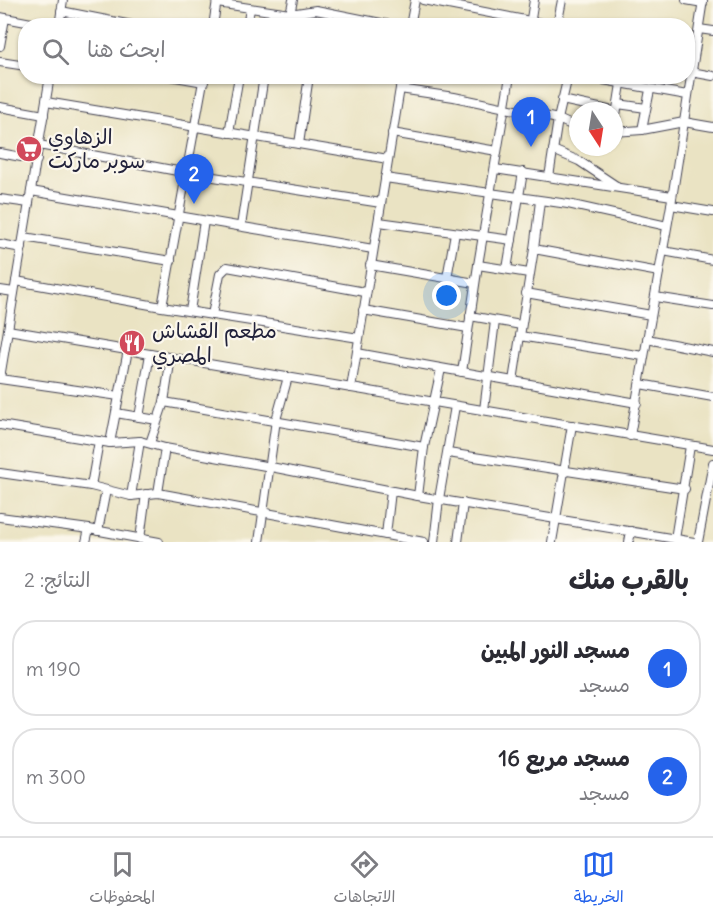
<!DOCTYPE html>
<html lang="ar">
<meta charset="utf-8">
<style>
:root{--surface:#fff;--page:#f2f2f3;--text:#2b2b33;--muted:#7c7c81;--line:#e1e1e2;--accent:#2563eb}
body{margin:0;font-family:Delius,"Playpen Sans Arabic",sans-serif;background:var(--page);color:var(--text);direction:rtl}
.compass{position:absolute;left:569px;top:102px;width:54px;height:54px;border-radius:50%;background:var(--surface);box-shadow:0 2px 4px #0004;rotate:168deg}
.you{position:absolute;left:447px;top:296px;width:21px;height:21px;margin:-15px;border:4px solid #fff;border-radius:50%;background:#1a73e8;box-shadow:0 0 0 9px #1a73e833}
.badge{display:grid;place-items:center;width:39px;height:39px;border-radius:50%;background:var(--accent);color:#fff;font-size:20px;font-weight:700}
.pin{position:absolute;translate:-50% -50px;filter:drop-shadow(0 2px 3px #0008)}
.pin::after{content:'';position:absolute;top:32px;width:21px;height:18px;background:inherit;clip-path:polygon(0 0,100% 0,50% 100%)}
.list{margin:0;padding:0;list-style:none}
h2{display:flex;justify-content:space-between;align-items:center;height:78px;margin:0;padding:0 24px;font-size:26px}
h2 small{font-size:20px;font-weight:400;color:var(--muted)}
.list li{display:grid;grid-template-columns:39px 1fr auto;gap:18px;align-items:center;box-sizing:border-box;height:96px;margin:0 12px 12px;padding:0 12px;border:2px solid var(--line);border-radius:24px}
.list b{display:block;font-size:22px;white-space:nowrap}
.list p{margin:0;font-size:20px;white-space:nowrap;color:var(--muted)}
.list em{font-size:20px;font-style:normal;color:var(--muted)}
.icon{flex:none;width:33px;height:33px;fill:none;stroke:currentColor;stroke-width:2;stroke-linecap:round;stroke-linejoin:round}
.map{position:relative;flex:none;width:713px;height:542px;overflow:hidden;direction:ltr}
.search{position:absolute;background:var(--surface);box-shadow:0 2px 4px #0004;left:18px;right:18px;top:18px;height:66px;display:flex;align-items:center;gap:15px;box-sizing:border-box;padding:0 21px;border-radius:24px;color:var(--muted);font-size:22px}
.sheet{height:294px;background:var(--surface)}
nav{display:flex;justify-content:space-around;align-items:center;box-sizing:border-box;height:84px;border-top:2px solid var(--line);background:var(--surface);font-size:16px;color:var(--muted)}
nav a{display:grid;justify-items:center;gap:3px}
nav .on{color:var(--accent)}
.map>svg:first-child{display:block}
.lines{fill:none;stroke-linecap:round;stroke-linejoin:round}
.minor-casing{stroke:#403f4f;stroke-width:10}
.minor{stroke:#fff;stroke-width:8}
.labels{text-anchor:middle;stroke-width:4.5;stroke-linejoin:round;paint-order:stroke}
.poi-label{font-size:21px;fill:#22223b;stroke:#fbf7ec;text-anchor:start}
</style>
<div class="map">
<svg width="713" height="542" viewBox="0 0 713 542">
<rect width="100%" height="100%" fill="#fbf7ec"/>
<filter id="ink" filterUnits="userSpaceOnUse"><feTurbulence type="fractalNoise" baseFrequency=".0167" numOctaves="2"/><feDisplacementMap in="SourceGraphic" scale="12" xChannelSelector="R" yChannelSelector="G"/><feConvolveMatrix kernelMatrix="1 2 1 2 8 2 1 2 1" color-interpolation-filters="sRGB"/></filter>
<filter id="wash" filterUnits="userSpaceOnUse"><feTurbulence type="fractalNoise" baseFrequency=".008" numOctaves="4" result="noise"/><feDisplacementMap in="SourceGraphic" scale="24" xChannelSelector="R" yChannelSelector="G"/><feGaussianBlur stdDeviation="1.35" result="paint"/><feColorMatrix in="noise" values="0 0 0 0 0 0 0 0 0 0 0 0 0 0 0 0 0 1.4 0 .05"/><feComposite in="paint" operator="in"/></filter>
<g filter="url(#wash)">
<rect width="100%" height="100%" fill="#eae3c3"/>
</g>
<g filter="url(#ink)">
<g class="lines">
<defs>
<g id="minor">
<path d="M293,0L290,14L316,10L396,26"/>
<path d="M423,0L556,26"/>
<path d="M686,0L703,3"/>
<path d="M217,3L290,14L288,26"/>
<path d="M61,11L137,26"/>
<path d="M0,17L47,26"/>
<path d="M530,25L534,0"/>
<path d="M59,26L63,0"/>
<path d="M213,26L217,0"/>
<path d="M247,26L250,9"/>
<path d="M410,26L415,0"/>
<path d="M557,26L562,0"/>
<path d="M699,29L713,31"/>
<path d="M0,46L5,18"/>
<path d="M0,62L26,66"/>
<path d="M691,72L713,76"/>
<path d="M170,76L204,82"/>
<path d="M581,76L687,95"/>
<path d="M400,89L454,97L558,119L578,128"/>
<path d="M562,100L613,111"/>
<path d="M46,102L388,159"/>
<path d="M618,104L646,108"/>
<path d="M0,107L44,115"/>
<path d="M614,128L621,84"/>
<path d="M642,130L650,90"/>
<path d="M614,132L642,130L684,122L713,127"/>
<path d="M229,133L239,76"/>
<path d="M392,133L497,151"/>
<path d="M299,144L309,76"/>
<path d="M39,145L188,173L381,203"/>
<path d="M553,150L579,161L615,185"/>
<path d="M0,153L37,160"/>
<path d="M495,169L672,196"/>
<path d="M549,177L558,119L568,76"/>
<path d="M385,178L568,204L667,226"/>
<path d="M31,191L373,249"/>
<path d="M0,199L29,203"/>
<path d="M671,205L713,212"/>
<path d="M379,222L512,240"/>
<path d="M241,226L264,76"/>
<path d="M24,237L171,261"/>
<path d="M0,244L22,248"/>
<path d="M534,249L540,201"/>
<path d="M663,251L713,260"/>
<path d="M370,265L475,283"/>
<path d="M478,265L529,273"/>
<path d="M507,269L523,172"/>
<path d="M447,278L455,233"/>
<path d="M16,281L162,307L359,338"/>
<path d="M0,290L14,292"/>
<path d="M526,293L651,315"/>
<path d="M655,297L713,306"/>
<path d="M162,307L204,76"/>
<path d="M363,310L468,328"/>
<path d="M190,311L204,221"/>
<path d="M212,315L220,274L227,267L365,292"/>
<path d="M470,316L521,325"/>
<path d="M8,330L713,449"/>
<path d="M520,336L534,249L659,272"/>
<path d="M647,339L713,352"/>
<path d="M357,353L513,381"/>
<path d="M462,372L478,265L510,76"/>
<path d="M0,378L50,76"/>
<path d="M0,379L119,396"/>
<path d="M640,384L713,397"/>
<path d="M351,388L402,76"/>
<path d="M164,402L424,447"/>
<path d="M637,403L513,381L520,336L643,356"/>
<path d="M484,410L495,321"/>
<path d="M116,413L157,420"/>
<path d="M139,417L150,354"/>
<path d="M0,425L110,443L140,441L165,448L271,467L418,496L694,542"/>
<path d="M630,436L671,205L703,0"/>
<path d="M110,443L128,350"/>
<path d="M150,443L164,402L171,357"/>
<path d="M448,453L685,489"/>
<path d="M0,473L91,486L131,496L158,493L424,542"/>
<path d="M91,486L99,441"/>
<path d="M158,493L165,448"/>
<path d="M131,496L140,441"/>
<path d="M418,496L424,447L441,369"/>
<path d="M0,517L89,529L159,542"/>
<path d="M98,531L106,490"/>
<path d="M386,535L391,491"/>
<path d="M140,539L146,494"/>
<path d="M675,539L690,446"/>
<path d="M86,542L89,529"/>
<path d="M259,542L276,420L288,377"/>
<path d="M434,542L439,499L455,406"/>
<path d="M458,542L463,503"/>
<path d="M552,542L572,425"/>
<path d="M629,542L631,531"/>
<path d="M698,542L713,463"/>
</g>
</defs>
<!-- minor casing -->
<use href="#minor" class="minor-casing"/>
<!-- minor -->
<use href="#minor" class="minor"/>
</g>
</g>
<!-- icons -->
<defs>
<symbol id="supermarket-disc" viewBox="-11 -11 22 22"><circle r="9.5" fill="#d1495b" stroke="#fbf7ec"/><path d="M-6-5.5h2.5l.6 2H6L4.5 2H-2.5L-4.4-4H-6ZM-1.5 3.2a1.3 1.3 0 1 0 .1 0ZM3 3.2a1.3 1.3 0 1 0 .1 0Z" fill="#fff"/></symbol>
<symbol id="restaurant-disc" viewBox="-11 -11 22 22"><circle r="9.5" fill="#d1495b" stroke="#fbf7ec"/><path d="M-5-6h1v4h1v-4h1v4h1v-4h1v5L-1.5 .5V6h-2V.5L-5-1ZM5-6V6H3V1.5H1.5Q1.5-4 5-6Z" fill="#fff"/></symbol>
</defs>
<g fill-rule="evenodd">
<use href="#supermarket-disc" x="14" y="134" width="30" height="30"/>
<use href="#restaurant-disc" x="117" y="328" width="30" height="30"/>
</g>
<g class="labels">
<!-- poi labels -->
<g class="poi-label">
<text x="48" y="144">الزهاوي<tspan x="48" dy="24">سوبر ماركت</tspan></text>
<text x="152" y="338">مطعم القشاش<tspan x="152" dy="24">المصري</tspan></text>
</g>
</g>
</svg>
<svg class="compass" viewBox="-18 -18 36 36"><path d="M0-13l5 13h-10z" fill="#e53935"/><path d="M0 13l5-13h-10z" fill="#7c7c81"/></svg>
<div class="you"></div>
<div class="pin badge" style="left:531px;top:147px">1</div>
<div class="pin badge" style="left:194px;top:204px">2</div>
<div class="search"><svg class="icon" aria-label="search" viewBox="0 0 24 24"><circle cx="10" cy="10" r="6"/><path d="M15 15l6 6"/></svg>ابحث هنا</div>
</div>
<section class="sheet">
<h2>بالقرب منك<small>النتائج: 2</small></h2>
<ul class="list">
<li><span class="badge">1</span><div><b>مسجد النور المبين</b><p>مسجد</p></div><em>190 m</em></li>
<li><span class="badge">2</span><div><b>مسجد مربع 16</b><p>مسجد</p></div><em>300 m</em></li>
</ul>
</section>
<nav>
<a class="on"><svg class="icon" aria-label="map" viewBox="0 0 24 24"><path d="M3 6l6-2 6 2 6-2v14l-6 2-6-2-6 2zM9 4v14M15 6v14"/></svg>الخريطة</a>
<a><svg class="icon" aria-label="directions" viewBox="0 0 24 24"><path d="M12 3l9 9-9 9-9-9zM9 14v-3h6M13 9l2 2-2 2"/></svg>الاتجاهات</a>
<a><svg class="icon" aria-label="saved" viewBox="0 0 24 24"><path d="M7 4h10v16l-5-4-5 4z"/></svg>المحفوظات</a>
</nav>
